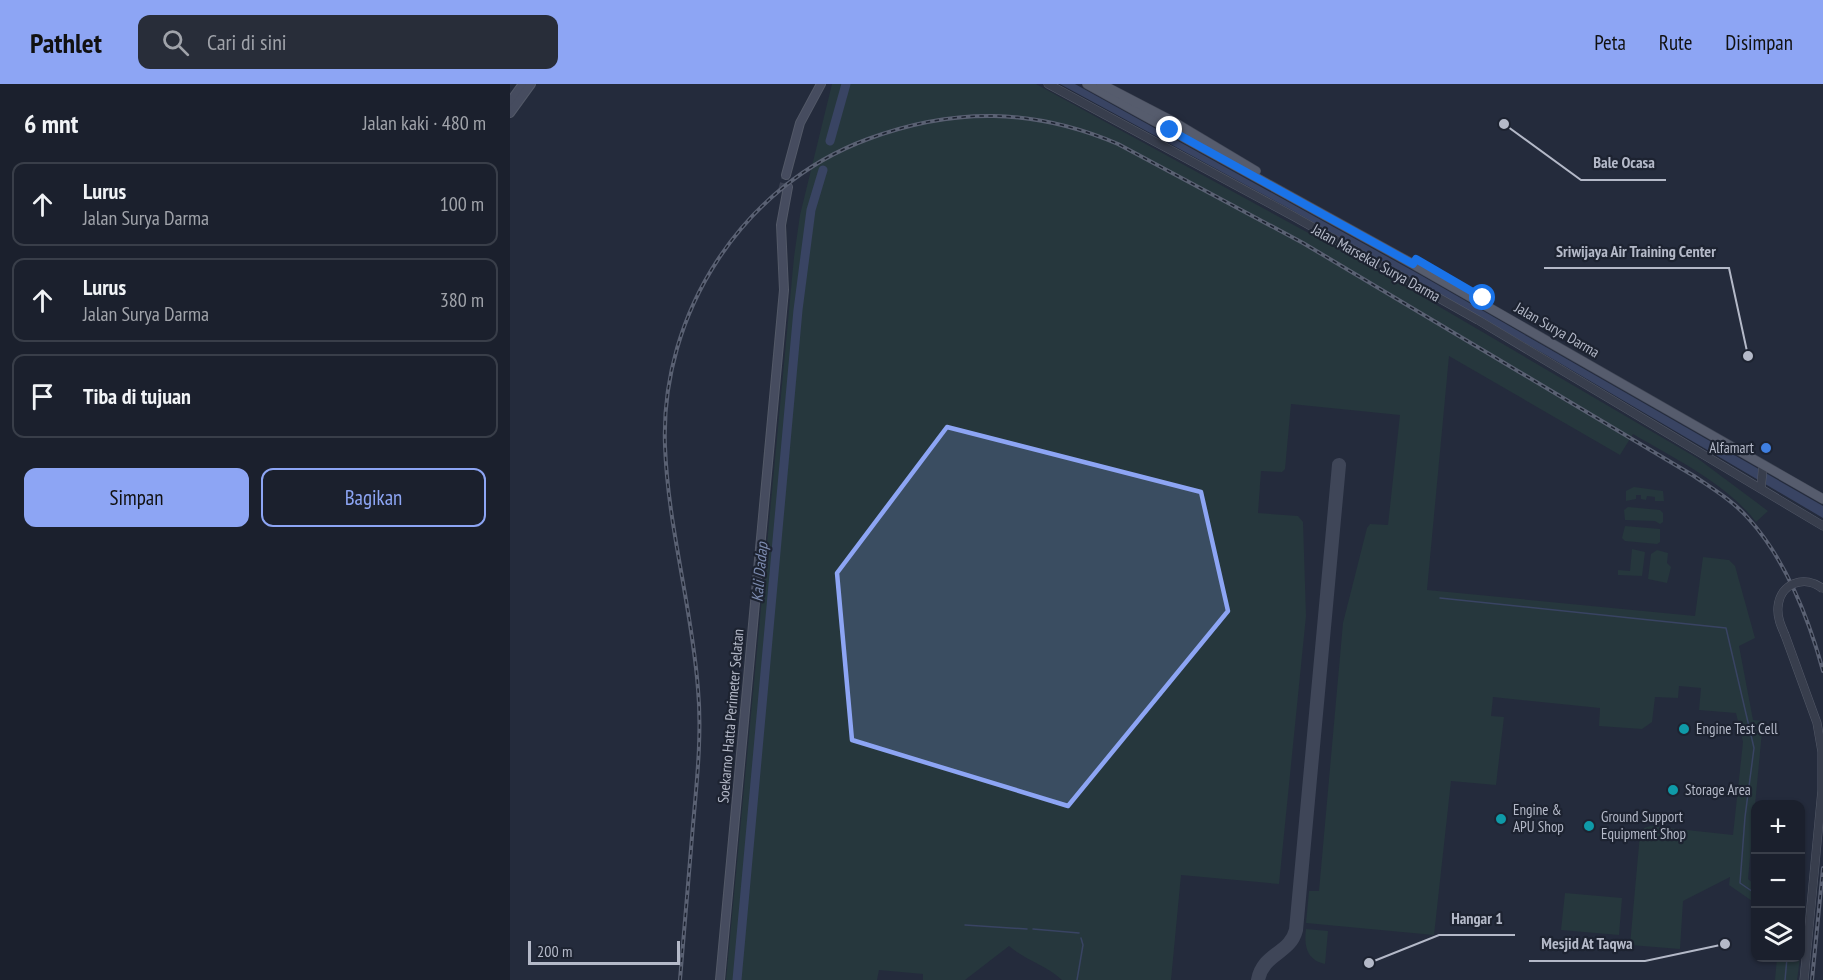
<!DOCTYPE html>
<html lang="id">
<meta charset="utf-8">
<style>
:root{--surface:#1b202d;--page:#282d39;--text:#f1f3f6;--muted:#a0a3aa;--line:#393e49;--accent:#8da5f4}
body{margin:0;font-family:"PT Sans Narrow",sans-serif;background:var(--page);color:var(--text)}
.controls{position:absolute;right:18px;bottom:18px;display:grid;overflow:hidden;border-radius:12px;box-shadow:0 2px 4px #0004}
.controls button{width:54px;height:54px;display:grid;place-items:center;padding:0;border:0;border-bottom:2px solid var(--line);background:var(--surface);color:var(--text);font:30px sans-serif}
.scale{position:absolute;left:18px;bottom:15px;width:152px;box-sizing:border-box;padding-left:6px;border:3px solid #b4b9c8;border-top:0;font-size:16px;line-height:21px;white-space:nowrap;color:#b4b9c8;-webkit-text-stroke:4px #1d2331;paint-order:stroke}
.stop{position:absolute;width:18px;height:18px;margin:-14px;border:4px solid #1a73e8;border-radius:50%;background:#fff}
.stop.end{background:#1a73e8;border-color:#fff;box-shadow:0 2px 6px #0008}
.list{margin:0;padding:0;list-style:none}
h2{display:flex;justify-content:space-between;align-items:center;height:78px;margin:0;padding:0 24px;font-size:26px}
h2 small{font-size:20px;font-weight:400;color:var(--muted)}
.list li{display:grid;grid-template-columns:39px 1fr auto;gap:18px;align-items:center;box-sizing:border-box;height:84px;margin:0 12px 12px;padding:0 12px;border:2px solid var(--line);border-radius:12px}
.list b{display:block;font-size:22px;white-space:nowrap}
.list p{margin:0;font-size:20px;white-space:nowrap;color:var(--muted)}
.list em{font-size:20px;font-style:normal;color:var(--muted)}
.actions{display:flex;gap:12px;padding:18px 24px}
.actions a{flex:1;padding:14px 0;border:2px solid var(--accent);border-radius:12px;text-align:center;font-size:21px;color:var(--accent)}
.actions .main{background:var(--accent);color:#111}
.icon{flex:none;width:33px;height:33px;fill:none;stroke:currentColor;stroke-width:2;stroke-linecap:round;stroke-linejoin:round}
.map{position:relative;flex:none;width:1313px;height:896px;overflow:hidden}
header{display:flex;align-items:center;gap:36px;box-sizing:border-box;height:84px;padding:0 30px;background:var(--accent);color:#111}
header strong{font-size:28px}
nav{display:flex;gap:33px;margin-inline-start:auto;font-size:21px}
.search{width:420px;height:54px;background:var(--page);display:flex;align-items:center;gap:15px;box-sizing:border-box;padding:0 21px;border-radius:12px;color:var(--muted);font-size:22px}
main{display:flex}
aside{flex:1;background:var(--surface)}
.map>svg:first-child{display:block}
.green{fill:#26373d}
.water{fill:#394463}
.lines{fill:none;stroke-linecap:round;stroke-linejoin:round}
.stream{stroke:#394463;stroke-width:1.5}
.river{stroke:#394463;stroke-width:9}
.taxiway{stroke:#3f4658;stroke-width:14}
.secondary-tunnel{stroke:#3a4051;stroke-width:8;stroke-dasharray:8 4;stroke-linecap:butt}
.tertiary-casing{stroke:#535968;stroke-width:9}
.secondary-casing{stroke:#535968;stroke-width:10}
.primary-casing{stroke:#414756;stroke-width:10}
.tertiary{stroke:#383e4d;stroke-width:8}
.secondary{stroke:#464c5f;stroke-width:8}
.primary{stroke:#565c6d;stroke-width:9}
.rail-casing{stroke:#5a6173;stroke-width:4}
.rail{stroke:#1d2331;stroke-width:1.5;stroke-dasharray:4.5;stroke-linecap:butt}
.tertiary-bridge-casing{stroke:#535968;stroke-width:9;stroke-linecap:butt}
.tertiary-bridge{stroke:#383e4d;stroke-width:8}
.route{stroke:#1a73e8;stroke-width:8}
.marked{fill:#8da5f4;fill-opacity:0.2;stroke:#8da5f4;stroke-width:4.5;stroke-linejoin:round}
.shop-dot{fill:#3f7fe0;stroke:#1d2331;stroke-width:2}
.culture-dot{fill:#0f9aa8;stroke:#1d2331;stroke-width:2}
.labels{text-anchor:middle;stroke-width:4.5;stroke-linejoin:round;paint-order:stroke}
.street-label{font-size:15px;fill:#b4b9c8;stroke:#1d2331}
.poi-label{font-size:15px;fill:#b4b9c8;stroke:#1d2331;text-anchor:start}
.water-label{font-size:16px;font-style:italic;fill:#7c8baf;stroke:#1d2331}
.leader{fill:none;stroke:#b4b9c8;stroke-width:2}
.callout-dot{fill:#b4b9c8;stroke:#1d2331;stroke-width:2}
.callout-label{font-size:16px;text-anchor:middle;font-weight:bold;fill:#b4b9c8;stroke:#1d2331;stroke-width:4.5;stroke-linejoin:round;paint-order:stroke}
</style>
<header>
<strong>Pathlet</strong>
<div class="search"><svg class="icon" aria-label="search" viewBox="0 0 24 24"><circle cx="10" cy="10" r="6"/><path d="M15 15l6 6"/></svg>Cari di sini</div>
<nav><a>Peta</a><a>Rute</a><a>Disimpan</a></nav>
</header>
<main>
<aside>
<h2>6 mnt<small>Jalan kaki · 480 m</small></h2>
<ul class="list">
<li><svg class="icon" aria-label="ahead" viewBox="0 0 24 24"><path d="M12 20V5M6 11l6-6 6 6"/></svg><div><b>Lurus</b><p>Jalan Surya Darma</p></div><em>100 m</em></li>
<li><svg class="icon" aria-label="ahead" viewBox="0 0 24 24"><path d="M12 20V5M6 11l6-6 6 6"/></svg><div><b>Lurus</b><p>Jalan Surya Darma</p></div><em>380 m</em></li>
<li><svg class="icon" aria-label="arrive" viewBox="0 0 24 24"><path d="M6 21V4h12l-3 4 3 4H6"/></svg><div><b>Tiba di tujuan</b></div></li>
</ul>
<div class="actions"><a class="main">Simpan</a><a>Bagikan</a></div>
</aside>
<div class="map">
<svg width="1313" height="896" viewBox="0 0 1313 896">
<rect width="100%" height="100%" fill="#242b3c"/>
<!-- green -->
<g class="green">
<path d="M322,0H526L877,192L1187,374L1258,427L1246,438C1216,399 1165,375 1123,350L1110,371L939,272L917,506L1185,532L1193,473L1219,476L1225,482L1245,554L1229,562L1243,636L1253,637L1238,795L1245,801V819L1219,801L1220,793L1173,817L1170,865L1120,861L1130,750L1134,744L1140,742L1223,751L1233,658L1226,629L1189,626L1191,604L1169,602L1168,614L1145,613L1142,638L1132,645L1089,642L1090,624L983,613L981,632L994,633L986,701L941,697L924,851L796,839L799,807H809L833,539L857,444L860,440L878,441L890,331L781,320L775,385L772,388L751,387L748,429L788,432L793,438L796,532L769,800L671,791L661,896H552C536,881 515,876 499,862L455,896H413V890L369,886L367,896H216L284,173L290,131Z"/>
<path d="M1124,403L1153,407L1154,417H1145V413L1137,412L1136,416L1131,415V411H1126V415L1116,417V407Z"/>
<path d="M1118,423L1150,426L1153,429V438L1150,440L1145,437L1115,436L1114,426Z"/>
<path d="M1115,442L1150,445V458L1147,460L1115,457L1112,454Z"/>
<path d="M1122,465L1135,468L1132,492L1108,491V486L1120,487Z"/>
<path d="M1147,466L1158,469L1157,479L1161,483L1157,499L1138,495L1141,470Z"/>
<path d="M1055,809L1112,814L1109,851L1051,846Z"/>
<path d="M796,845L818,847L815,880C796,876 794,861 796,845Z"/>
<path d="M1267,874H1290L1287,896H1265Z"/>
</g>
<!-- water -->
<path class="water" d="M550,0H565L914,193L1313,422V434L1036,271L780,125Z"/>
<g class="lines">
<!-- stream -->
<g class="stream">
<path d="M930,514L1216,544L1244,664L1235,733L1230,799L1246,810"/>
<path d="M455,841L517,845"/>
<path d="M523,845L569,849"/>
<path d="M567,896L573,861L571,854"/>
<path d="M1275,896L1277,874"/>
</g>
<!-- river -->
<g class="river">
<path d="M320,57L336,0"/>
<path d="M227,896L288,226L301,126L313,86"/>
</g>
<!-- taxiway -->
<path class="taxiway" d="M748,896C753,869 780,870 786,846L829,381"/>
<!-- secondary-tunnel -->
<path class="secondary-tunnel" d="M272,107L276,91"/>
<defs>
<g id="tertiary">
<path d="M538,0L783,132L968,236L1313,442"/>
<path d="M1251,404L1253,382"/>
<path d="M1275,551L1307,639L1312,668V706L1294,896"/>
</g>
<g id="secondary">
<path d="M0,18L13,0"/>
<path d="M0,29L21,0"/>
<path d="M276,91L290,39L311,0"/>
<path d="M210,896L274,206L271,141L278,103"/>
</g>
<g id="primary">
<path d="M577,0L903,180L1313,415"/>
<path d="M591,0L664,38L746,87"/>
</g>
</defs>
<!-- tertiary casing -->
<use href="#tertiary" class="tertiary-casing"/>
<!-- secondary casing -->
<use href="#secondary" class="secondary-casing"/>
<!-- primary casing -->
<use href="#primary" class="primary-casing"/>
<!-- tertiary -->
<use href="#tertiary" class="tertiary"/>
<!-- secondary -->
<use href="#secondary" class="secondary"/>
<!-- primary -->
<use href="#primary" class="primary"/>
<defs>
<g id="rail">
<path d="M170,896C174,844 179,793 183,741C187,696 192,650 188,605C182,523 158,444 155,362C150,229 233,101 358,55C444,23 524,24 608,60L793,159L1184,392C1203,405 1223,417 1238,434C1275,474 1299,535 1313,587"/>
<path d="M1302,896L1313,784"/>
</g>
</defs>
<!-- rail casing -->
<use href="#rail" class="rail-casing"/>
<!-- rail -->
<use href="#rail" class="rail"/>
<defs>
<path id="tertiary-bridge" d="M1275,551C1271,542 1267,533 1268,523C1270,499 1295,490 1313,505"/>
</defs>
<!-- tertiary-bridge casing -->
<use href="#tertiary-bridge" class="tertiary-bridge-casing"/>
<!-- tertiary-bridge -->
<use href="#tertiary-bridge" class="tertiary-bridge"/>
</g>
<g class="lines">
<!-- route -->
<path class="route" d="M660,46L903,180L906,175L973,214"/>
</g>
<!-- marked area -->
<path class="marked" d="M437,343L691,408L718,527L558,722L342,656L327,489Z"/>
<!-- markers -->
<circle class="shop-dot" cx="1256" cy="364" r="6"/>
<g class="culture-dot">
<circle cx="1174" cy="645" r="6"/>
<circle cx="1163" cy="706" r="6"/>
<circle cx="991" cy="735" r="6"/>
<circle cx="1079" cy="742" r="6"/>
</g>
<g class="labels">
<!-- street labels -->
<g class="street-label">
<text transform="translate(866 179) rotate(29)" y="5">Jalan Marsekal Surya Darma</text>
<text transform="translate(1047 246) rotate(30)" y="5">Jalan Surya Darma</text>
<text transform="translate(221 632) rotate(-85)" y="5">Soekarno Hatta Perimeter Selatan</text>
</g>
<!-- poi labels -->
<g class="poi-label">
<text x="1244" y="369" text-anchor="end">Alfamart</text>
<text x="1186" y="650">Engine Test Cell</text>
<text x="1175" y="711">Storage Area</text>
<text x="1003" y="731">Engine &amp;<tspan x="1003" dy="17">APU Shop</tspan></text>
<text x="1091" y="738">Ground Support<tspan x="1091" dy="17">Equipment Shop</tspan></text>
</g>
<!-- water labels -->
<g class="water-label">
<text transform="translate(249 488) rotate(-85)" y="6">Kali Dadap</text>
</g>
</g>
<!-- callouts -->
<path class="leader" d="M994 40L1071 96H1156M1238 272L1219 184H1034M859 879L929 851H1005M1215 860L1135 877H1019"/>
<g class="callout-dot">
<circle cx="994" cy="40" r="6"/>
<circle cx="1238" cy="272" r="6"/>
<circle cx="859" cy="879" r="6"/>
<circle cx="1215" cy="860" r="6"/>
</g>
<g class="callout-label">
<text x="1114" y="84">Bale Ocasa</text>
<text x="1126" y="173">Sriwijaya Air Training Center</text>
<text x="967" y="840">Hangar 1</text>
<text x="1077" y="865">Mesjid At Taqwa</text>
</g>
</svg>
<div class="controls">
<button>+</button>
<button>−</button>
<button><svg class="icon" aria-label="layers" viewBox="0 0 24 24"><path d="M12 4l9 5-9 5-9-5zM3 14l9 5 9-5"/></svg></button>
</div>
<div class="scale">200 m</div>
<div class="stop" style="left:973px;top:214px"></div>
<div class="stop end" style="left:660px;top:46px"></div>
</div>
</main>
